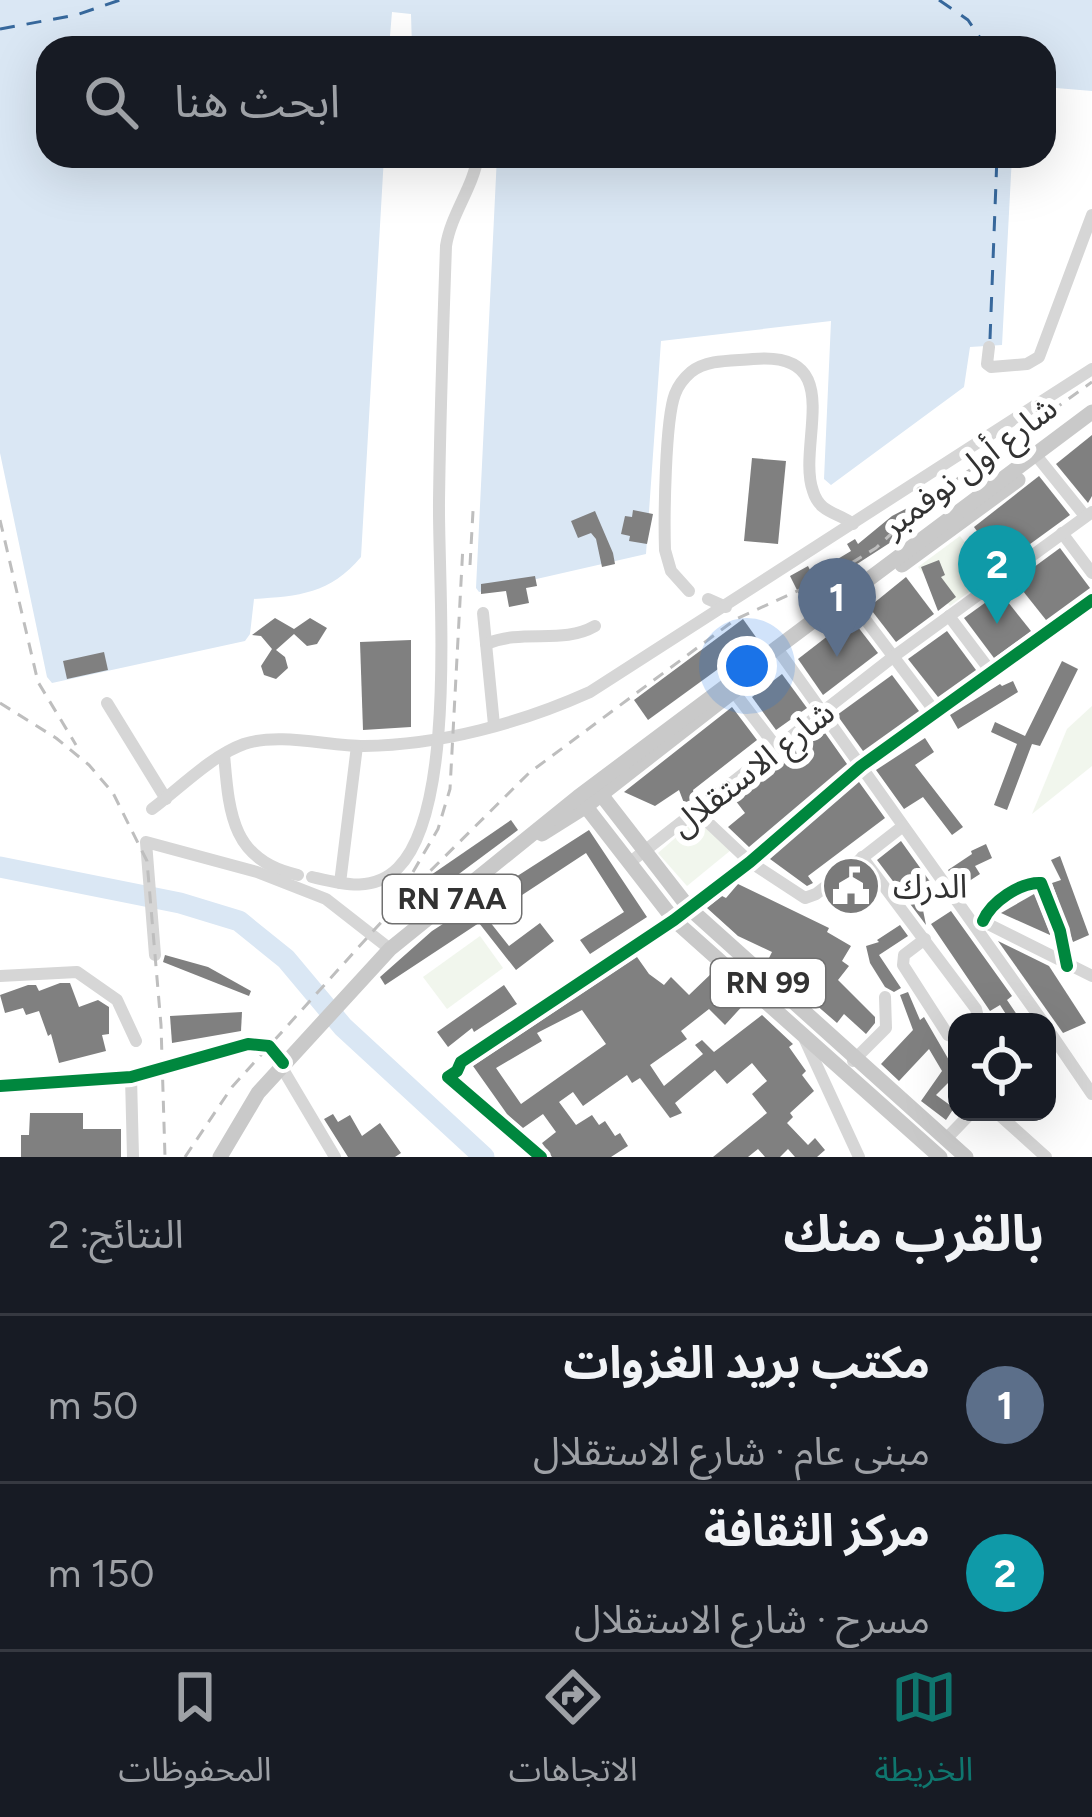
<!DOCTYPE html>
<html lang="ar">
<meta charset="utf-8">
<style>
:root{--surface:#171b24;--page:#20242c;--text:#f1f3f6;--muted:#9ea1a6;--line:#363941;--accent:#0f766e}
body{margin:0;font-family:Figtree,"Noto Sans Arabic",sans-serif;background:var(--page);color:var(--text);direction:rtl}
.controls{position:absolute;right:36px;bottom:36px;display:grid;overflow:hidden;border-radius:24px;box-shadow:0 12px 48px #0002}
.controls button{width:108px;height:108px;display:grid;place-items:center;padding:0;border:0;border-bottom:3px solid var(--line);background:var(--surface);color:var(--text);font:60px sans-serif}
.you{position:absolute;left:747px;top:666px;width:42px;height:42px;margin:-30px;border:9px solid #fff;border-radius:50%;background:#1a73e8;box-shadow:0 0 0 18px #1a73e833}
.badge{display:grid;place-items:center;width:78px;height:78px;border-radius:50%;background:var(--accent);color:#fff;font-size:39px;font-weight:700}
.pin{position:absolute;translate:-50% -99px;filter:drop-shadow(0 3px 6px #0008)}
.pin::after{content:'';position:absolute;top:63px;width:42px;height:36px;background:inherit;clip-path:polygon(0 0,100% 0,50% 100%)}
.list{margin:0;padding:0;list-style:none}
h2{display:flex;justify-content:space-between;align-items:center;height:156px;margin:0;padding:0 48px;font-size:51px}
h2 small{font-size:39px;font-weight:400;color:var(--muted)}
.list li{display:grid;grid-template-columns:78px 1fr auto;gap:36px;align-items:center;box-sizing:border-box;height:168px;padding:0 48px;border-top:3px solid var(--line)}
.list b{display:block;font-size:45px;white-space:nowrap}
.list p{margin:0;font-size:39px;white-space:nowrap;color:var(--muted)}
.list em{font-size:39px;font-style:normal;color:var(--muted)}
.icon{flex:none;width:66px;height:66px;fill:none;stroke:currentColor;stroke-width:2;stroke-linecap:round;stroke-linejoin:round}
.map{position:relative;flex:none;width:1092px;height:1157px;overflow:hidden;direction:ltr}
.search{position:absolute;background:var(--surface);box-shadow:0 12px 48px #0002;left:36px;right:36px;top:36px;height:132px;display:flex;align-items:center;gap:30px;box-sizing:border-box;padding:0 42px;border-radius:36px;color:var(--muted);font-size:45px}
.sheet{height:492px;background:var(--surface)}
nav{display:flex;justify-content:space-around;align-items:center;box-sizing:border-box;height:168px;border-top:3px solid var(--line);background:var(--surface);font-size:33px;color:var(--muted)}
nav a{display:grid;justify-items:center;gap:6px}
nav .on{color:var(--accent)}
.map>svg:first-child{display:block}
.green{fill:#f1f6ed}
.water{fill:#dae7f4}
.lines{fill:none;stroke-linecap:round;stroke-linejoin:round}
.river{stroke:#dae7f4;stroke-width:21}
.ferry{stroke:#37689c;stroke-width:3;stroke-dasharray:15 12;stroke-linecap:butt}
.building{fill:#808080;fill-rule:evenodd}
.minor{stroke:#d6d6d6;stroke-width:12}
.major{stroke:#c9c9c9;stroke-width:15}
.rail{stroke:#bebebe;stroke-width:3;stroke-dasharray:12 9;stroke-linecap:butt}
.cycleway-casing{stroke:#fff;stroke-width:20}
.cycleway{stroke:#00873e;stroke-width:12}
.labels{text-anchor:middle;stroke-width:12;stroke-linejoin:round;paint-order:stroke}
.shield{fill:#fff;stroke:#707070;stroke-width:3}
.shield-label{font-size:30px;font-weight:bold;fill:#323232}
.street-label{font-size:33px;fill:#323232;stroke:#fff}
.poi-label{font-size:33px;fill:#323232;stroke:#fff;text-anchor:start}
</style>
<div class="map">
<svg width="1092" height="1157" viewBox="0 0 1092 1157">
<rect width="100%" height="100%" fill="#fff"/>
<!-- green -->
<g class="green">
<path d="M960,536L991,576L950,606L918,567Z"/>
<path d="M1092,706V766L1032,814L1067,729Z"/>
<path d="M696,820L731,850L687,886L658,853Z"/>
<path d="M480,936L503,968L447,1009L423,977Z"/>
</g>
<!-- water -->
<g class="water">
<path d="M0,0H1092V91L1044,87V48H412L411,14L392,12L389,48H48V156H384L361,557C330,594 299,596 254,599L250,634L245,641L52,683L47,677L0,453Z"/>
<path d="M497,156H1012L1002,345L970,347L964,387L831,485L824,479L831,321L661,341L646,554L479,592L476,588Z"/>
</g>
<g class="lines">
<!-- river -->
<path class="river" d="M0,867L180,903L239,921L286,959L343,1027L484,1157"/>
<!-- ferry -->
<g class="ferry">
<path d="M939,0L968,20L987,48"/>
<path d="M0,29L76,15L120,0"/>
<path d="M990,339L997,156"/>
</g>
</g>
<!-- building -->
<g class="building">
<path d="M1092,435V496L1088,503L1056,464Z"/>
<path d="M752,458L786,461L778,544L744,541Z"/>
<path d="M1039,476L1070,515L1001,565L974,527Z"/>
<path d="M917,503L930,517L857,564L859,568L802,600L790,576L808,566L810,570L829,559L831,563L851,551L847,544L855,539L858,544L892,516Z"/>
<path d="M633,510L653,514L647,544L629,541L630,536L621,534L625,516L632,517Z"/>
<path d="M595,511L613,553L615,564L602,567L596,539L591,533L578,538L571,521Z"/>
<path d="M1060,548L1090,588L1046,620L1015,581Z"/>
<path d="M939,560L945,575L941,577L956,597L938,611L921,567Z"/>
<path d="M535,576L537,586L526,588L529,603L509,607L506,591L481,594V584Z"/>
<path d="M906,577L934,614L896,642L869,607Z"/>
<path d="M1000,592L1031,631L994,658L964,618Z"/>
<path d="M275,618L294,629L310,618L327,628L317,644L307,646L294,634L276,650L285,657L288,668L276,679L264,675L261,666L272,649L261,636L252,635Z"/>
<path d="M851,618L878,653L823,695L798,659Z"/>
<path d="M743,619L758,640L648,720L634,700Z"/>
<path d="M947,631L976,670L938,697L908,659Z"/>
<path d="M411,640V727L363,730L360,642Z"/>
<path d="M104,652L108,670L67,679L63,661Z"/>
<path d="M1062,661L1078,669L1040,746L1032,744L1007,810L994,805L1017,744L991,732L995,722L1025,736Z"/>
<path d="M782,674L807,708L776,730L752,697Z"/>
<path d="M892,675L919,711L863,751L837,715Z"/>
<path d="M1013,681L1018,692L958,729L950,715L1000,684L1002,686Z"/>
<path d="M732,707L757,740L693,790L695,798L684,803L679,790L655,806L624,792Z"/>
<path d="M823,730L847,764L749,847L728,827L745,813L732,796Z"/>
<path d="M925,738L934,752L915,765L963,827L952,835L923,797L904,809L876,770Z"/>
<path d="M859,782L885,818L808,876L813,883L807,886L770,859Z"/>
<path d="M511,820L518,830L440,888L431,875Z"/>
<path d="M589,830L647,917L590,954L580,940L624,912L586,853L493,914L496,917L490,922L509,946L540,923L554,941L516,970L479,923L385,985L380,977L432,931Z"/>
<path d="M901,841L936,890L921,900L926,925L877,860Z"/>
<path d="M986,844L992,858L975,866L980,874L960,887L948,870L972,854L971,851Z"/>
<path d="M1060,856L1089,935L1073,942L1052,883L1061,880L1051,860Z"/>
<path d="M738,884L829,928L827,932L851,946L842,961L849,966L838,980L875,1017V1023L866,1034L844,1014L837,1023L777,971L782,966L768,960L772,952L738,936L707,908L722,896L726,898Z"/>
<path d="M1034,894L1050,934V935L1001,913Z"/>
<path d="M951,911L1012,996L1007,1000L1022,1022H1011L1000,1005L990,1011L931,924Z"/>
<path d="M900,925L908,936L879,955L901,988L894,992L885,987L870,963L866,946L879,942L877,940Z"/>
<path d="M998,941L1049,966L1086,1023L1063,1033Z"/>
<path d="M165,955L208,967L251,991L249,996L163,962Z"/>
<path d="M637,957L649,974L664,985L671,977L689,995L714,971L747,1001L725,1025L709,1009L681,1031L687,1039L650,1065L664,1086L703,1054L695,1045L702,1040L714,1052L762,1015L793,1044L789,1047L806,1071L802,1075L814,1091L790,1113L793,1117L787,1123L808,1145L815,1138L825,1150L817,1157H795L788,1149L780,1157H765L758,1149L748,1157H713L767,1113L752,1094L767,1081L752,1063L727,1084L715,1070L675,1103L682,1113L670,1118L640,1078L632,1083L627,1075L583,1106L573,1092L559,1102L576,1125L592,1115L599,1125L605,1121L615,1136L620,1133L628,1146L611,1157H552L542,1143L556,1132L543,1114L523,1128L507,1114L473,1066ZM582,1010L606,1044L521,1104L496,1068L542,1041L537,1033Z"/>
<path d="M60,983H70L79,1007L98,1000L109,1007V1034L102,1035L106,1051L59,1063L51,1034L48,1036L39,1011L26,1015L23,1008L5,1013L0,995L28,985H36L39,991Z"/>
<path d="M504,985L517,1004L474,1032L472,1028L448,1047L437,1032Z"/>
<path d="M908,992L920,1020L924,1017L957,1074L936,1095L954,1108L946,1120L921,1101L942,1071L929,1049L899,1081L881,1064L913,1030L900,995Z"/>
<path d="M242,1012L241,1031L172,1043L170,1016Z"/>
<path d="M30,1113H83V1129H121V1157H21V1135H29Z"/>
<path d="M333,1114L338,1122L350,1115L362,1136L380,1123L401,1153L395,1157H348L324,1119Z"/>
</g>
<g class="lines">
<!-- minor -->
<g class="minor">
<path d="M989,347L987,364L991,367L1027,364L1039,357L1092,215"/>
<path d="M1035,454L1085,516"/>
<path d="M1062,533L1092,573"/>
<path d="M689,591L671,571L665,550C664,519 665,420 675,394C678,386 684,378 691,372C708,359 732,361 753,359C849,350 796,444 813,491C820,514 838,512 853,524"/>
<path d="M846,594L936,713"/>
<path d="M708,599L726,607"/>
<path d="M483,613L494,725"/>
<path d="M949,616L992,673"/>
<path d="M486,644C524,628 562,645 595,626"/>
<path d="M776,647L1043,1022"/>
<path d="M734,692L777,748"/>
<path d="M107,703L166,799"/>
<path d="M224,754C229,812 231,861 298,875"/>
<path d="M152,809C180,788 211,756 244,744C280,732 327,746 364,746C441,745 521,723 590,692L1092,369"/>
<path d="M697,812L750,862L805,898L816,894L903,826"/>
<path d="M862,857L976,1009L979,1022"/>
<path d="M629,863L893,657L1092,512"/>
<path d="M312,877C342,884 373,893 398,868C458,808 438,586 439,502C440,416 443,331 446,246C451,214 473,188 478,156"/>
<path d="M340,883L357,746"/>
<path d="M980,920L1092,976"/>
<path d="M983,921C991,902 1020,882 1041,883L1060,931L1067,966"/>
<path d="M925,939L904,955L903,965L948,1035L957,1038"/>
<path d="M155,955L146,842L257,872L326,899L390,949"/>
<path d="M0,976L77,972L117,1000L136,1041"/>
<path d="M1047,1028L1092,1094"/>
<path d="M805,1040L859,1157"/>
<path d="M853,1061L886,1028L885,997"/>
<path d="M281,1066L335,1157"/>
<path d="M131,1077L133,1157"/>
<path d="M0,1086L131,1077L248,1044L269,1046L283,1063"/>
<path d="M996,1112L1046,1157"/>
<path d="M946,1139L972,1112"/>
<path d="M541,1157L448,1077L457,1071L461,1062L674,920L750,862L861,766L1092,600"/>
</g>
<!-- major -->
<g class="major">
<path d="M902,565L1018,480"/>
<path d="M596,788L689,908L966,1157"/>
<path d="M580,799L674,920L940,1157"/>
<path d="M542,834L585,807L753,676"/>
<path d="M220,1157L258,1093L390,949L578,797L1092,412"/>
</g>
<!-- rail -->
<g class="rail">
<path d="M0,520L38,682L76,745"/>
<path d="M470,565L473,511"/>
<path d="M0,703L56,738L89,765L113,793L147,861L161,1025L165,1157"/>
<path d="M413,872L438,829L450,789L463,545"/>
<path d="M185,1157L232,1087L404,897L529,773L736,619L832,575L876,548L924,503L1092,382"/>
</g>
<defs>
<g id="cycleway">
<path d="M983,921C991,902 1020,882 1041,883L1060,931L1067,966"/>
<path d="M0,1086L131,1077L248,1044L269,1046L283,1063"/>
<path d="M541,1157L448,1077L457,1071L461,1062L674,920L750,862L861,766L1092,600"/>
</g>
</defs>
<!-- cycleway casing -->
<use href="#cycleway" class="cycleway-casing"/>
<!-- cycleway -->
<use href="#cycleway" class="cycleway"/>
</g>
<!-- icons -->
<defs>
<symbol id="civic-disc" viewBox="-11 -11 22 22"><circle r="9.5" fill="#7a7a7a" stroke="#fff"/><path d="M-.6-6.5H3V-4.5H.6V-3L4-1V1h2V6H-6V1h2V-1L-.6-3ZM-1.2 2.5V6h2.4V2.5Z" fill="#fff"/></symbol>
</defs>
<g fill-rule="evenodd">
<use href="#civic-disc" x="818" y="853" width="66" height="66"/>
</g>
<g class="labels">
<!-- shield labels -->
<g class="shield">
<rect x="383" y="875" width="138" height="48" rx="9"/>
<rect x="711" y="959" width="114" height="48" rx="9"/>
</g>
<g class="shield-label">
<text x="452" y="909">RN 7AA</text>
<text x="768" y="993">RN 99</text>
</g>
<!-- street labels -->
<g class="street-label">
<text transform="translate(969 466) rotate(-37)" y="12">شارع أول نوفمبر</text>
<text transform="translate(752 768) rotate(-38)" y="12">شارع الاستقلال</text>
</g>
<!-- poi labels -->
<g class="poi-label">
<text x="893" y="898">الدرك</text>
</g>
</g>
</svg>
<div class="controls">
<button><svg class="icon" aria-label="locate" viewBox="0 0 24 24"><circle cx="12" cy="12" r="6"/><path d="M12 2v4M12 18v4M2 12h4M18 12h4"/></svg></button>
</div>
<div class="you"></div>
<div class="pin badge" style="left:837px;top:657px;background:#5c6f8a">1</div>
<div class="pin badge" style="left:997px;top:624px;background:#0f9aa8">2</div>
<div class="search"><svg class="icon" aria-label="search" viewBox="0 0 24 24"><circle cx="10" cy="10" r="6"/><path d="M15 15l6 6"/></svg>ابحث هنا</div>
</div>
<section class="sheet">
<h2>بالقرب منك<small>النتائج: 2</small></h2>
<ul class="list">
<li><span class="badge" style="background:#5c6f8a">1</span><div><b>مكتب بريد الغزوات</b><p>مبنى عام · شارع الاستقلال</p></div><em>50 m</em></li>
<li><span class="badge" style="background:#0f9aa8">2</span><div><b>مركز الثقافة</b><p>مسرح · شارع الاستقلال</p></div><em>150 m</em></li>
</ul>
</section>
<nav>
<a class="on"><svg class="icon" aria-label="map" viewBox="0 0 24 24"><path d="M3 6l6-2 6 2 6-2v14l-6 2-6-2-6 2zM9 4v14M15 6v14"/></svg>الخريطة</a>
<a><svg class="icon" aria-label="directions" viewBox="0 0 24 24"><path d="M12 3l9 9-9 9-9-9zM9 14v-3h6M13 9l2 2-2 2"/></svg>الاتجاهات</a>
<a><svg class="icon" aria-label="saved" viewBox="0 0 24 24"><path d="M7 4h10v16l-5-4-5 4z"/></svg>المحفوظات</a>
</nav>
